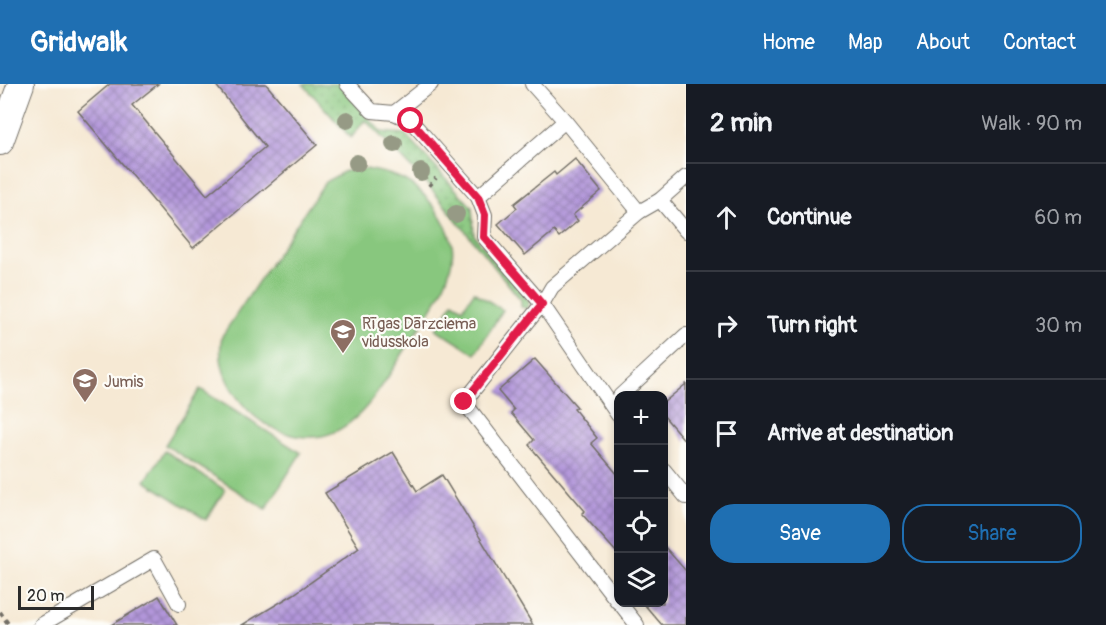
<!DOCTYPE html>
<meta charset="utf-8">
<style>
:root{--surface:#171b24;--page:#20242c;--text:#f1f3f6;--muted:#9ea1a6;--line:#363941;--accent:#1f6fb2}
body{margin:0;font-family:Pangolin,sans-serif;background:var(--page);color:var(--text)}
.controls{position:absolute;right:18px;bottom:18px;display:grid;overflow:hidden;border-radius:12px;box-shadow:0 3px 9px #0003}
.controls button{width:54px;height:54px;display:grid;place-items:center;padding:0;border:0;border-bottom:2px solid var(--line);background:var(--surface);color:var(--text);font:30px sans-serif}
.scale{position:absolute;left:18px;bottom:15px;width:76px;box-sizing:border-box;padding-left:6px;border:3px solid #2b2b2b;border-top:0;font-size:16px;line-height:21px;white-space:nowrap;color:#2b2b2b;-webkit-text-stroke:4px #fdfcf7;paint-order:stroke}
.stop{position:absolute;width:18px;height:18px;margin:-14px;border:4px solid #e11d48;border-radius:50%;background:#fff}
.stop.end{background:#e11d48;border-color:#fff;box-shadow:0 2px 6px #0008}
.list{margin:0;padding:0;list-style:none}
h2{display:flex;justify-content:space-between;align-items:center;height:78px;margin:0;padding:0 24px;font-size:26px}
h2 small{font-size:20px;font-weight:400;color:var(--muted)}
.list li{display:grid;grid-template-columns:39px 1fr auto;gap:18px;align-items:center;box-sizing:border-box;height:108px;padding:0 24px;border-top:2px solid var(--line)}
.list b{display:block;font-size:22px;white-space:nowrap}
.list em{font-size:20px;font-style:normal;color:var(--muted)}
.actions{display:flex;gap:12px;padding:18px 24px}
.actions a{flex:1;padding:14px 0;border:2px solid var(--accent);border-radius:24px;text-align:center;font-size:21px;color:var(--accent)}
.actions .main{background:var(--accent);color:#fff}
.icon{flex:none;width:33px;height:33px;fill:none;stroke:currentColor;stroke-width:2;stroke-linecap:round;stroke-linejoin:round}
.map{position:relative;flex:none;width:686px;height:541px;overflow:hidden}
header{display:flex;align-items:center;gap:36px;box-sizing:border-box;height:84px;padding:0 30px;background:var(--accent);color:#fff}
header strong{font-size:28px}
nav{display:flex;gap:33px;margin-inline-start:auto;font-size:21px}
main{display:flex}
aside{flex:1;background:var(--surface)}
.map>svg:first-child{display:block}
.green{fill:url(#green-dots);stroke:#5a7954;stroke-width:1.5}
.pitch{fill:#88c77e;stroke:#5a7954;stroke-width:1.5}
.building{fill:url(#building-cross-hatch)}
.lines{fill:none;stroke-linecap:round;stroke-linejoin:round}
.service-casing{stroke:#726e66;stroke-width:16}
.minor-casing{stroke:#726e66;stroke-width:28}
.path{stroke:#726e66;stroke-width:4;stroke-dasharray:4.5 4.5;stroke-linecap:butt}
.service{stroke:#fff;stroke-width:14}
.minor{stroke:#fff;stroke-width:26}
.tree{fill:#969a85}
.route{stroke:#e11d48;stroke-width:8}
.labels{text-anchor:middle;stroke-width:4.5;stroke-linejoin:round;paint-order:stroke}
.education-label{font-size:16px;fill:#785e54;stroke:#fdfcf7;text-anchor:start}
</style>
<header>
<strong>Gridwalk</strong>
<nav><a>Home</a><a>Map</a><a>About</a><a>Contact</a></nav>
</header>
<main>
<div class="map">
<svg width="686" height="541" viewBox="0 0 686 541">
<defs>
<pattern id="green-dots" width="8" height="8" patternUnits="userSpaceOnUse" patternTransform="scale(1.5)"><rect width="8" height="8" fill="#88c77e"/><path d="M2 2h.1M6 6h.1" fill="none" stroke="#6fa267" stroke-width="1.8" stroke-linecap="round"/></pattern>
<pattern id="building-cross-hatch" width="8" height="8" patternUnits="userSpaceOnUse" patternTransform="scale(1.5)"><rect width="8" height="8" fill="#b296da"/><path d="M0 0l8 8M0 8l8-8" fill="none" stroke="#917bb1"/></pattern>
</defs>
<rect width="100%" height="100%" fill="#fdfcf7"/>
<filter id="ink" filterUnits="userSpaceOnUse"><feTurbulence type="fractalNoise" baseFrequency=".0167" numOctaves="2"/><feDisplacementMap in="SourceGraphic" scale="12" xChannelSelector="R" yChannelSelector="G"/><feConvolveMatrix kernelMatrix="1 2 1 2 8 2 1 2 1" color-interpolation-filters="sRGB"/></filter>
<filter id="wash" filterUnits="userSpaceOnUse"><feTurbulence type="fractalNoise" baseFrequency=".008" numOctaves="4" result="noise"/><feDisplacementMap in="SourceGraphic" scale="24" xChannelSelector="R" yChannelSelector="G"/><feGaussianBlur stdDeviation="1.35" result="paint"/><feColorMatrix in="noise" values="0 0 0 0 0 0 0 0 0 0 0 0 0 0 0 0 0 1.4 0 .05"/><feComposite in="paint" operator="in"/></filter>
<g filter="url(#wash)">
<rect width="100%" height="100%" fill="#f6e9d4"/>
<!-- green -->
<path class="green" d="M303,0H339L381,48L405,50L472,123L474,151L529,217L528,225L521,223V216L429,102L365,36L351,54Z"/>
<!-- pitch -->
<g class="pitch">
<path d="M366,85C397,90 415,97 435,124C442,134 450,147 452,160C458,193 422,239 405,266C385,297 361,344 322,352C295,357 265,344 248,326C228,305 216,281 222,252L325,98L345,87Z"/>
<path d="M474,208L503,226L475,270L436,245L453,218L463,224Z"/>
<path d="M200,305L301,369L266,425L165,361Z"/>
<path d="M165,367L225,406L206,436L145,397Z"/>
</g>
<g id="blocks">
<!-- building -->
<g class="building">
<path d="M110,0H158L132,21L207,111L265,63L215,0H266L317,61L193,164L78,27Z"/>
<path d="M575,75L601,107L573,131L578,137L559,153L554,147L525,171L498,140L517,124L514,120L554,88L556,91Z"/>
<path d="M535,275L577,323L574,325L597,354L591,359L618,391V470L582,430L585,427L529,361L534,356L511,329L514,326L498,307Z"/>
<path d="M686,300V358L663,331V319Z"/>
<path d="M393,368L417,407L442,391L533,541H242L294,510L359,464L325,409Z"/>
<path d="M663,461L686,487V541H662L643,519H663Z"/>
<path d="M159,512L177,541H111Z"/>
</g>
</g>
</g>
<g filter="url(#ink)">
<use href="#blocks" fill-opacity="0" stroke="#726e66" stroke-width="1.5"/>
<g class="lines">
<defs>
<g id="service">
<path d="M347,0L372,27L394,29L411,37L478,113L485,131L484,153L542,220L618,331"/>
<path d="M532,0L565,37L639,128"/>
<path d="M394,29L431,0"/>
<path d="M478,113L565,37"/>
<path d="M660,116L686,147"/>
<path d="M620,312L686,251"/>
<path d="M664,386L686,413"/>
<path d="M618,518L464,318L542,220L552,203L639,128L660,116L686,93"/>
<path d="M619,518L637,541"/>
<path d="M41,541L154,475L179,520"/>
</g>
<path id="minor" d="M0,58L21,0"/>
</defs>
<!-- service casing -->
<use href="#service" class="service-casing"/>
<!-- minor casing -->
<use href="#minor" class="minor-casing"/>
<!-- path -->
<g class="path">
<path d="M429,102L436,94"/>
<path d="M0,528L9,541"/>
</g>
<!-- service -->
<use href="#service" class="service"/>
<!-- minor -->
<use href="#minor" class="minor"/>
</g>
<!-- trees -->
<g class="tree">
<circle cx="347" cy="36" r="9"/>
<circle cx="394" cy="60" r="9"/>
<circle cx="357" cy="79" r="9"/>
<circle cx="421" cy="88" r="9"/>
<circle cx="456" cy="130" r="9"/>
</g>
</g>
<g class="lines" filter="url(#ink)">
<!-- route -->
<path class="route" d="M411,37L478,113L485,131L484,153L542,220L464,318"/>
</g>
<!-- icons -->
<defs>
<symbol id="school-pin" viewBox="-11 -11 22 30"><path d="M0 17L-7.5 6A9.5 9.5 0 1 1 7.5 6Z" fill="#8d6e63" stroke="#fdfcf7"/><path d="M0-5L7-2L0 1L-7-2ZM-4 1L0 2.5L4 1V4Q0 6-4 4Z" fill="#fff"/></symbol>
</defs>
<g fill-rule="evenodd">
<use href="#school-pin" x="328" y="233" width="30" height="40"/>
<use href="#school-pin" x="70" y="282" width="30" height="40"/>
</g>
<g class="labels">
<!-- education labels -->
<g class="education-label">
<text x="362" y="245">Rīgas Dārzciema<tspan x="362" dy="18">vidusskola</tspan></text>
<text x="104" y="303">Jumis</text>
</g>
</g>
</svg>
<div class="controls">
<button>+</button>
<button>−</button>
<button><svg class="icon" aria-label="locate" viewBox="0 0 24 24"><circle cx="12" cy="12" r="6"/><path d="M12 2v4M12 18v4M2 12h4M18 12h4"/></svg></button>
<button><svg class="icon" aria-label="layers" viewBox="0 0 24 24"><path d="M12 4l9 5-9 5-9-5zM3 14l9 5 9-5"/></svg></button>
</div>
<div class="scale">20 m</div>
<div class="stop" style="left:411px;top:37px"></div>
<div class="stop end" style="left:464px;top:318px"></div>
</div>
<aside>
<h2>2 min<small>Walk · 90 m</small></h2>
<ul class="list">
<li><svg class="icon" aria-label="ahead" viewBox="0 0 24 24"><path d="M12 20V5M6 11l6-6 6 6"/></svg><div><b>Continue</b></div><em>60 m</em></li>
<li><svg class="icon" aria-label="right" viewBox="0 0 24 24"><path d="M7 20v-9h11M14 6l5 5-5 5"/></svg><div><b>Turn right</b></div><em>30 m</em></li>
<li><svg class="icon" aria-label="arrive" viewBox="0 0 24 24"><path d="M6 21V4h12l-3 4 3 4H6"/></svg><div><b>Arrive at destination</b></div></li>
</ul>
<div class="actions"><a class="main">Save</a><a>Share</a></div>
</aside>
</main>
